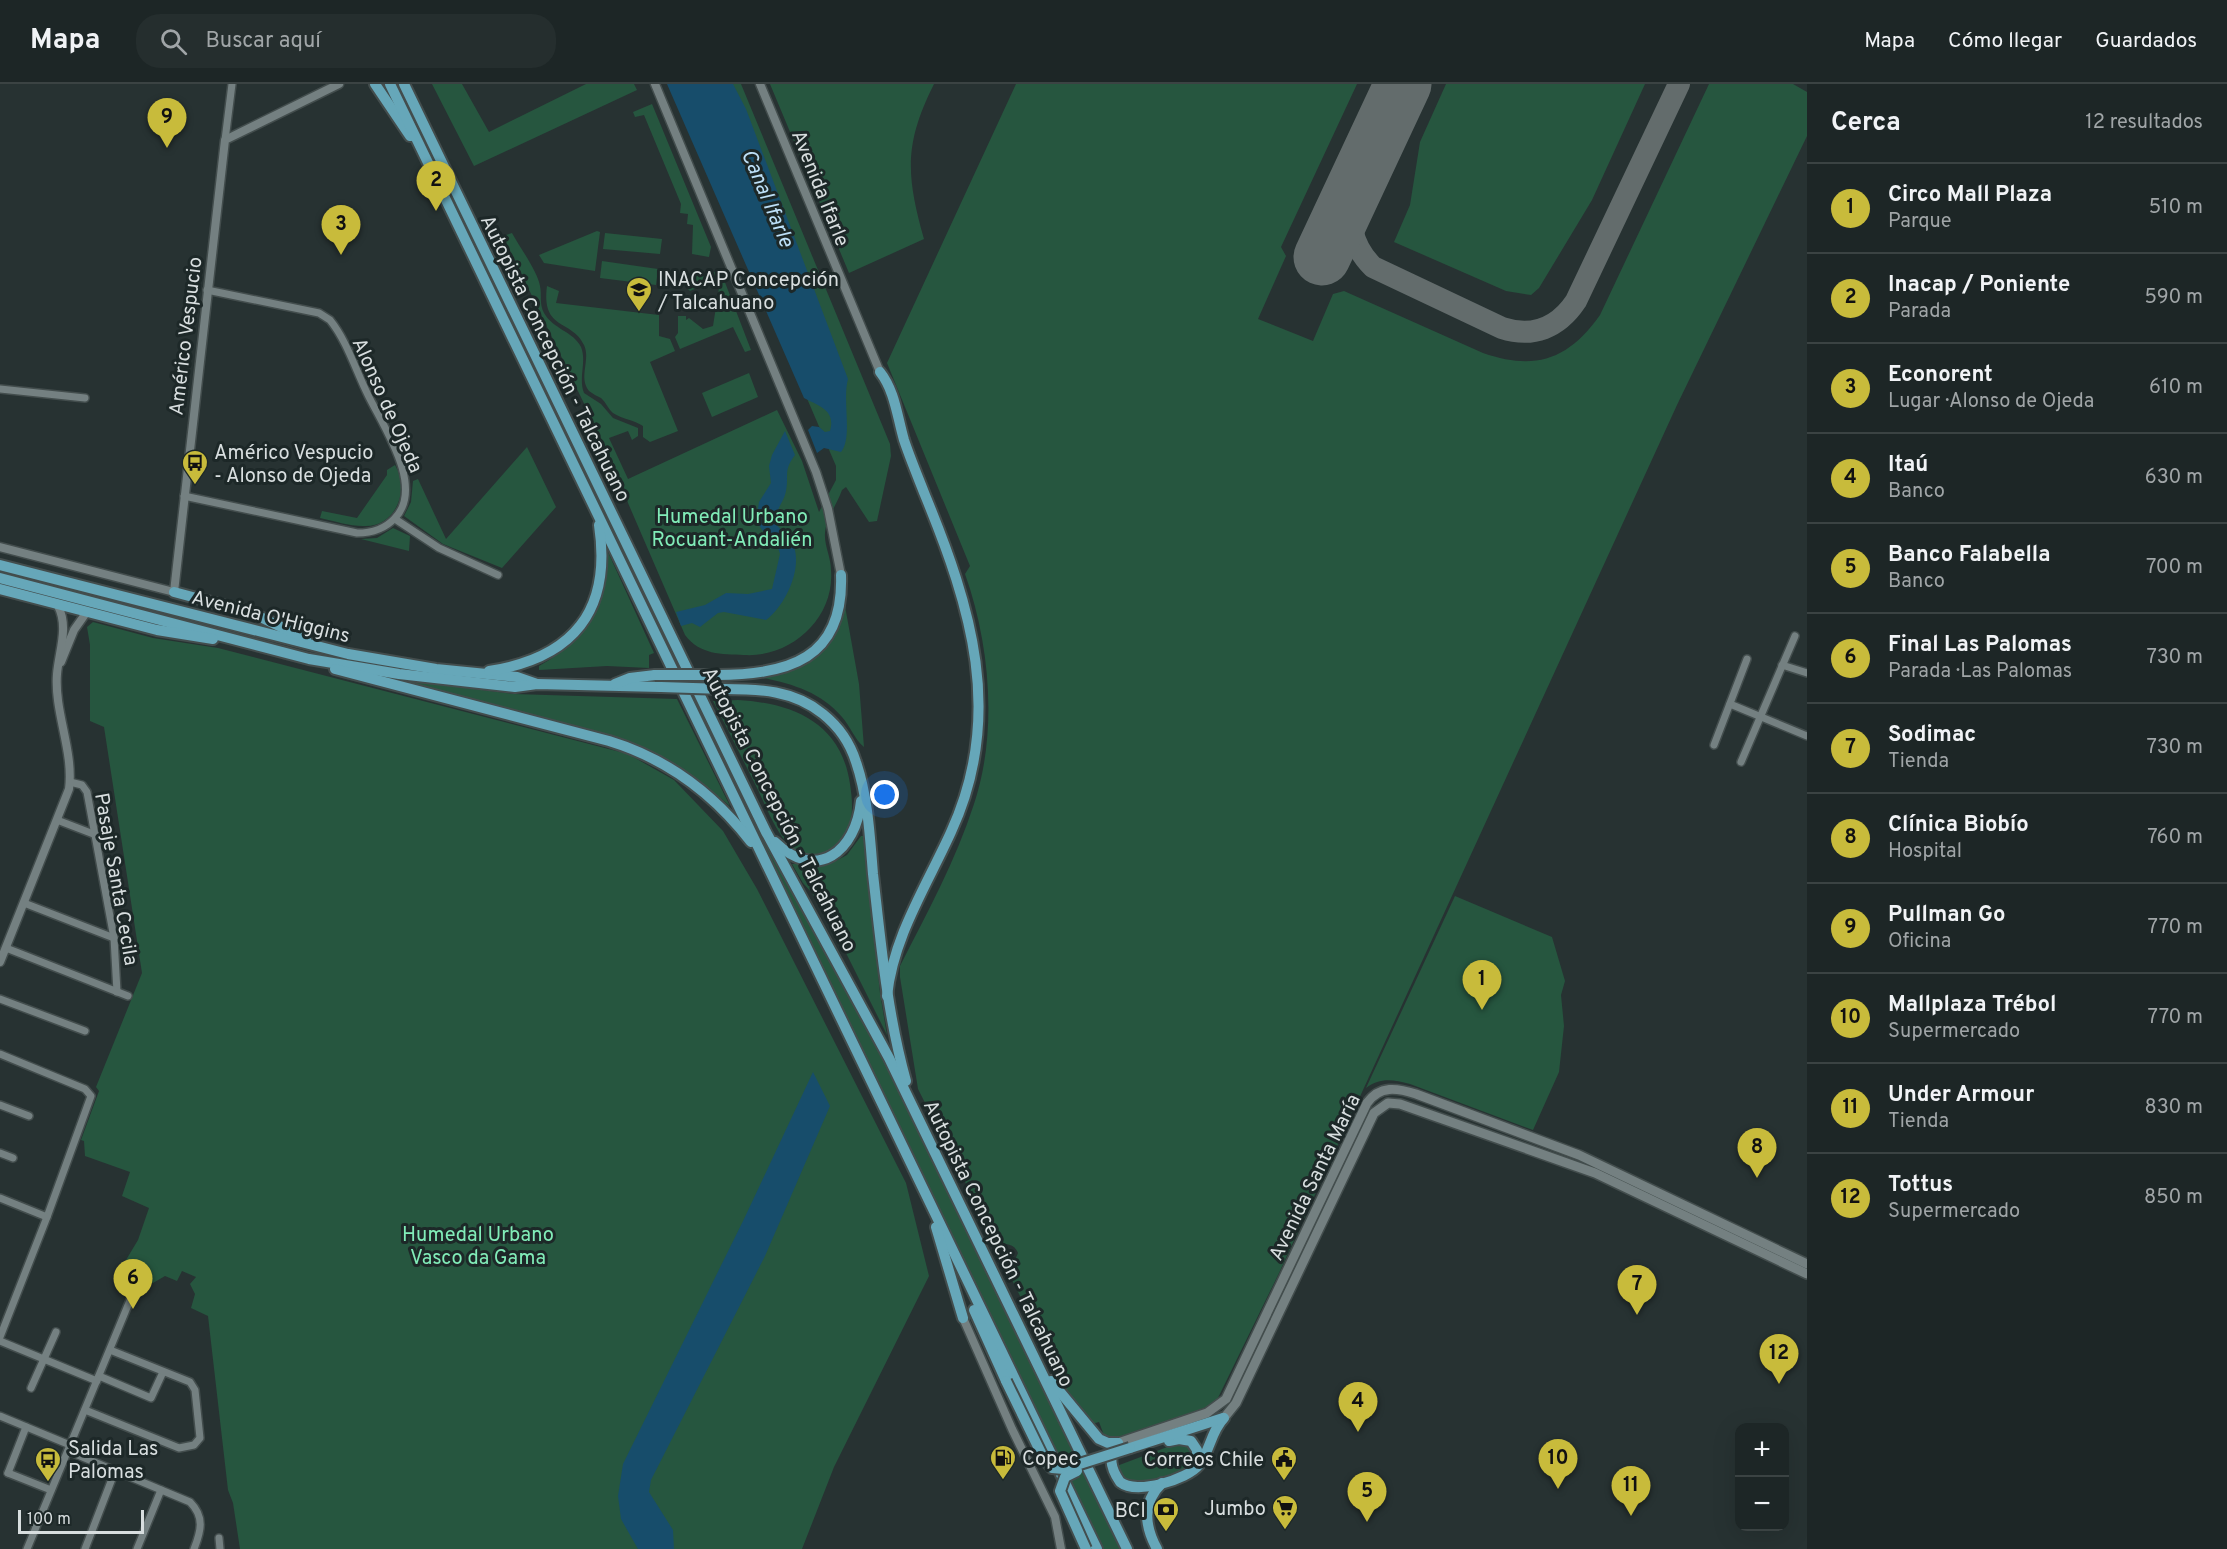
<!DOCTYPE html>
<html lang="es">
<meta charset="utf-8">
<style>
:root{--surface:#1d2626;--page:#252e2e;--text:#f1f3f6;--muted:#a0a5a7;--line:#3b4343;--accent:#c8bb3b}
body{margin:0;font-family:Overpass,sans-serif;background:var(--page);color:var(--text)}
.controls{position:absolute;right:18px;bottom:18px;display:grid;overflow:hidden;border-radius:12px;box-shadow:0 6px 24px #0002}
.controls button{width:54px;height:54px;display:grid;place-items:center;padding:0;border:0;border-bottom:2px solid var(--line);background:var(--surface);color:var(--text);font:30px sans-serif}
.scale{position:absolute;left:18px;bottom:15px;width:126px;box-sizing:border-box;padding-left:6px;border:3px solid #d8dedf;border-top:0;font-size:16px;line-height:21px;white-space:nowrap;color:#d8dedf;-webkit-text-stroke:4px #1d2828;paint-order:stroke}
.you{position:absolute;left:885px;top:711px;width:21px;height:21px;margin:-15px;border:4px solid #fff;border-radius:50%;background:#1a73e8;box-shadow:0 0 0 9px #1a73e833}
.badge{display:grid;place-items:center;width:39px;height:39px;border-radius:50%;background:var(--accent);color:#111;font-size:20px;font-weight:700}
.pin{position:absolute;translate:-50% -50px;filter:drop-shadow(0 2px 3px #0008)}
.pin::after{content:'';position:absolute;top:32px;width:21px;height:18px;background:inherit;clip-path:polygon(0 0,100% 0,50% 100%)}
.list{margin:0;padding:0;list-style:none}
h2{display:flex;justify-content:space-between;align-items:center;height:78px;margin:0;padding:0 24px;font-size:26px}
h2 small{font-size:20px;font-weight:400;color:var(--muted)}
.list li{display:grid;grid-template-columns:39px 1fr auto;gap:18px;align-items:center;box-sizing:border-box;height:90px;padding:0 24px;border-top:2px solid var(--line)}
.list b{display:block;font-size:22px;white-space:nowrap}
.list p{margin:0;font-size:20px;white-space:nowrap;color:var(--muted)}
.list em{font-size:20px;font-style:normal;color:var(--muted)}
.icon{flex:none;width:33px;height:33px;fill:none;stroke:currentColor;stroke-width:2;stroke-linecap:round;stroke-linejoin:round}
.map{position:relative;flex:none;width:1807px;height:1465px;overflow:hidden}
header{display:flex;align-items:center;gap:36px;box-sizing:border-box;height:84px;padding:0 30px;background:var(--surface);border-bottom:2px solid var(--line)}
header strong{font-size:28px}
nav{display:flex;gap:33px;margin-inline-start:auto;font-size:21px}
.search{width:420px;height:54px;background:var(--page);display:flex;align-items:center;gap:15px;box-sizing:border-box;padding:0 21px;border-radius:24px;color:var(--muted);font-size:22px}
main{display:flex}
aside{flex:1;background:var(--surface)}
.map>svg:first-child{display:block}
.green{fill:#26563f}
.water{fill:#174d6b}
.lines{fill:none;stroke-linecap:round;stroke-linejoin:round}
.taxiway{stroke:#636c6c;stroke-width:22}
.runway{stroke:#636c6c;stroke-width:57}
.minor-casing{stroke:#434d4d;stroke-width:10}
.tertiary-casing{stroke:#434d4d;stroke-width:11}
.secondary-casing{stroke:#434d4d;stroke-width:12}
.primary-casing{stroke:#434d4d;stroke-width:14}
.minor{stroke:#748081;stroke-width:7}
.tertiary{stroke:#748081;stroke-width:8}
.secondary{stroke:#748081;stroke-width:9}
.primary{stroke:#66a7b9;stroke-width:10}
.primary-bridge-casing{stroke:#434d4d;stroke-width:14;stroke-linecap:butt}
.primary-bridge{stroke:#66a7b9;stroke-width:10}
.labels{text-anchor:middle;stroke-width:6;stroke-linejoin:round;paint-order:stroke}
.street-label{font-size:20px;fill:#d8dedf;stroke:#1d2828}
.poi-label{font-size:20px;fill:#d8dedf;stroke:#1d2828;text-anchor:start}
.park-label{font-size:20px;fill:#81ecb8;stroke:#1d2828}
.water-label{font-size:21px;font-style:italic;fill:#bde0f8;stroke:#1d2828}
</style>
<header>
<strong>Mapa</strong>
<div class="search"><svg class="icon" aria-label="search" viewBox="0 0 24 24"><circle cx="10" cy="10" r="6"/><path d="M15 15l6 6"/></svg>Buscar aquí</div>
<nav><a>Mapa</a><a>Cómo llegar</a><a>Guardados</a></nav>
</header>
<main>
<div class="map">
<svg width="1807" height="1465" viewBox="0 0 1807 1465">
<rect width="100%" height="100%" fill="#273232"/>
<!-- green -->
<g class="green">
<path d="M432,0H462L489,48L586,0H634L637,6L474,82Z"/>
<path d="M672,0H741L890,360L891,372L877,437L869,438L846,403L842,406C837,420 826,435 825,449C824,461 831,473 831,486C835,535 790,574 744,571C721,570 700,571 685,551L628,419L622,398L503,152L512,149C519,162 538,188 540,202C542,212 539,219 544,229C553,245 574,248 581,263C587,278 578,293 584,309L601,320L613,334L638,344V352L632,356L628,347L609,354L628,395L777,326L802,377L819,428L836,396V382Z"/>
<path d="M770,0H934C904,60 906,91 924,155L849,189Z"/>
<path d="M1016,0H1357L1281,163L1286,172L1258,235L1313,257L1333,210L1344,207L1483,269C1535,287 1568,276 1600,231L1709,0H1793L1807,8V52L1677,321L1280,1187L1215,1320L1107,1359L1099,1338L1092,1340L1069,1310L1009,1190L1018,1169C1014,1159 1006,1160 996,1159L918,1005L900,893V882C927,829 956,776 974,720C998,648 990,560 965,490L970,482L887,279Z"/>
<path d="M1446,0H1645L1592,116L1539,204L1531,211L1506,207L1394,158L1410,121L1420,58Z"/>
<path d="M652,20L711,163L709,173L692,170L693,141L687,140L688,130L680,129L681,120L644,31L635,33L633,28Z"/>
<path d="M597,147L600,148L595,187L544,179L539,171Z"/>
<path d="M605,149L662,155L660,170L603,165Z"/>
<path d="M602,177L658,185L656,201L600,194Z"/>
<path d="M717,187L721,188L751,266L745,268L733,243L680,265L675,253L678,249V232H686V236L689,234L703,245L713,242L719,204L713,197L690,207L677,194C690,188 703,193 717,187Z"/>
<path d="M547,202L559,207L556,219L659,231V252L670,255L675,267L650,278L678,347L650,358L643,353V342C634,336 622,335 613,329C608,325 606,318 601,314C597,312 593,310 589,307C578,293 591,276 584,261C572,235 541,247 547,202Z"/>
<path d="M749,289L758,313L712,333L702,309Z"/>
<path d="M527,363L556,423L502,484L443,460L404,432L411,418L413,397L418,395L446,455Z"/>
<path d="M395,381C410,406 396,444 363,442C349,442 334,437 320,434L322,427L357,434L387,391V386Z"/>
<path d="M393,444L410,452L409,467L361,455L377,454Z"/>
<path d="M607,466L654,569L649,571V584L607,582L539,586V582C569,566 595,538 603,504C606,491 605,478 607,466Z"/>
<path d="M845,522L859,600L864,663C855,656 850,642 842,633C822,609 793,600 764,594C815,582 817,560 845,522Z"/>
<path d="M93,538L153,554L218,564L628,670L674,696L723,747L757,805L906,1099L929,1192L834,1383L802,1465H240L233,1419L228,1406L208,1232L191,1224L195,1210L190,1200L196,1193L182,1187L177,1197L165,1192L153,1199L133,1187L126,1176L138,1156L149,1124L122,1112L130,1088L85,1072L84,1057L81,1056L99,1007L96,1003L142,889L104,643L90,637V561L87,543Z"/>
<path d="M394,595L514,610L677,615L730,722L699,697L661,672L624,656Z"/>
<path d="M691,612L695,613L767,762L894,995L1120,1465H1102Z"/>
<path d="M738,616C792,619 841,638 850,700C852,713 854,732 848,745C838,770 806,780 786,758C774,743 766,723 758,706C743,676 728,646 713,617Z"/>
<path d="M861,752H864L880,909L887,951L847,871L812,809L803,799L792,780H830L847,771Z"/>
<path d="M1455,812L1552,853L1565,897L1561,911L1564,942L1559,988L1533,1046L1410,1000C1393,996 1381,993 1366,1004Z"/>
<path d="M1178,1359L1187,1360C1192,1366 1195,1374 1189,1381C1181,1390 1138,1401 1126,1400L1114,1383Z"/>
</g>
<!-- water -->
<g class="water">
<path d="M667,0H733L746,25L848,295C842,317 853,353 841,368L824,364L817,369L808,346L812,342L819,343L825,348L830,347C836,326 819,322 804,314Z"/>
<path d="M785,347L795,371C783,387 789,390 786,407C783,421 776,422 776,440C782,447 790,454 794,463C802,486 785,522 766,536L724,528L718,529L700,543L692,539L681,542L676,528L705,521L726,509L748,510L772,505L780,470L775,454L765,450L756,437L759,418L771,399L769,382L772,371Z"/>
<path d="M813,988L830,1022L765,1172L651,1396L649,1408L673,1446L674,1465H638L621,1435L618,1412L623,1380L744,1135Z"/>
</g>
<g class="lines">
<!-- taxiway -->
<path class="taxiway" d="M1353,105C1348,136 1350,160 1373,183L1502,244C1533,254 1558,244 1576,217L1679,0"/>
<!-- runway -->
<path class="runway" d="M1322,173L1403,0"/>
<defs>
<g id="minor">
<path d="M225,56L232,0"/>
<path d="M0,305L85,314"/>
<path d="M184,412L357,449C372,449 385,445 395,434C425,403 383,342 368,311C356,287 347,257 330,236L319,229L207,206"/>
<path d="M395,435L439,464L498,491"/>
<path d="M1782,581L1807,589"/>
<path d="M1730,620L1807,652"/>
<path d="M1714,661L1747,575"/>
<path d="M1741,678L1795,552"/>
<path d="M70,698L82,701L87,708L114,854L117,908"/>
<path d="M57,736L96,751"/>
<path d="M24,819L114,854"/>
<path d="M6,864L128,912"/>
<path d="M0,915L85,947"/>
<path d="M0,970L85,1005L91,1012L47,1133L0,1253"/>
<path d="M0,1021L29,1032"/>
<path d="M0,1069L13,1074"/>
<path d="M0,1114L47,1133"/>
<path d="M0,1257L97,1297"/>
<path d="M99,1292L151,1314L163,1288"/>
<path d="M31,1304L56,1248"/>
<path d="M85,1326L179,1364L194,1361L200,1354L195,1306L190,1298L110,1266"/>
<path d="M0,1332L70,1361"/>
<path d="M68,1367L190,1418C205,1433 201,1447 194,1465"/>
<path d="M8,1389L26,1343"/>
<path d="M8,1389L51,1406"/>
<path d="M219,1454L220,1465"/>
<path d="M27,1465L133,1209"/>
<path d="M85,1465L115,1387"/>
<path d="M137,1465L161,1406"/>
</g>
<g id="tertiary">
<path d="M655,0L816,388L828,425L841,491"/>
<path d="M760,0L880,288"/>
<path d="M0,463L174,508L225,56L339,0"/>
<path d="M61,578L74,546L86,529"/>
<path d="M0,878L69,705C74,667 54,628 57,590C59,567 69,543 58,522"/>
<path d="M963,1234L1012,1345L1055,1433L1061,1465"/>
</g>
<g id="secondary">
<path d="M1224,1334L1236,1319L1374,1029L1388,1019L1400,1020L1595,1089L1807,1190"/>
<path d="M1118,1359L1207,1329L1226,1315L1367,1019C1380,1001 1397,1004 1416,1010L1579,1071L1807,1180"/>
</g>
<g id="primary">
<path d="M375,0L410,52"/>
<path d="M390,0L1097,1465"/>
<path d="M404,0L766,748L889,974L1127,1465"/>
<path d="M880,288C895,307 897,332 904,356C910,374 918,393 925,411C971,523 1005,631 951,748C927,801 893,853 887,912"/>
<path d="M0,481L348,570L436,585L517,593L537,600"/>
<path d="M0,494L309,575L399,590L515,603L537,600L661,603"/>
<path d="M0,505L157,546L213,555"/>
<path d="M174,508L252,529L306,555"/>
<path d="M335,585L609,657C668,675 714,710 751,758"/>
<path d="M489,587C573,574 612,527 599,441"/>
<path d="M717,591C788,591 844,575 841,491"/>
<path d="M615,600L630,594L655,591"/>
<path d="M724,605C759,605 794,606 823,630C838,642 850,659 856,678C868,713 870,754 873,790C881,860 887,929 906,997"/>
<path d="M775,758C817,799 856,767 861,717"/>
<path d="M936,1143L963,1234"/>
<path d="M974,1226L1006,1297"/>
<path d="M1051,1297L1099,1355L1108,1359H1118"/>
<path d="M1169,1357L1179,1355L1191,1357L1197,1366V1380"/>
<path d="M1118,1359C1107,1372 1111,1385 1120,1398C1136,1411 1187,1396 1199,1381C1210,1367 1211,1347 1224,1334"/>
<path d="M1130,1364L1223,1334"/>
<path d="M1157,1465C1144,1441 1142,1418 1162,1399"/>
</g>
</defs>
<!-- minor casing -->
<use href="#minor" class="minor-casing"/>
<!-- tertiary casing -->
<use href="#tertiary" class="tertiary-casing"/>
<!-- secondary casing -->
<use href="#secondary" class="secondary-casing"/>
<!-- primary casing -->
<use href="#primary" class="primary-casing"/>
<!-- minor -->
<use href="#minor" class="minor"/>
<!-- tertiary -->
<use href="#tertiary" class="tertiary"/>
<!-- secondary -->
<use href="#secondary" class="secondary"/>
<!-- primary -->
<use href="#primary" class="primary"/>
<defs>
<g id="primary-bridge">
<path d="M655,591H717"/>
<path d="M661,603L724,605"/>
<path d="M1006,1297L1044,1375L1052,1384L1064,1385L1130,1364"/>
<path d="M1077,1387L1065,1393L1060,1407L1086,1465"/>
</g>
</defs>
<!-- primary-bridge casing -->
<use href="#primary-bridge" class="primary-bridge-casing"/>
<!-- primary-bridge -->
<use href="#primary-bridge" class="primary-bridge"/>
</g>
<!-- icons -->
<defs>
<symbol id="university-pin" viewBox="-11 -11 22 30"><path d="M0 17L-7.5 6A9.5 9.5 0 1 1 7.5 6Z" fill="#c8bb3b" stroke="#1d2828"/><path d="M0-5L7-2L0 1L-7-2ZM-4 1L0 2.5L4 1V4Q0 6-4 4Z" fill="#111"/></symbol>
<symbol id="bus-pin" viewBox="-11 -11 22 30"><path d="M0 17L-7.5 6A9.5 9.5 0 1 1 7.5 6Z" fill="#c8bb3b" stroke="#1d2828"/><path d="M-5-6H5V4H4V6H2V4H-2V6H-4V4H-5ZM-3.5-4V0h7V-4ZM-3.5 1.2v1.5H-2V1.2ZM2 1.2v1.5H3.5V1.2Z" fill="#111"/></symbol>
<symbol id="fuel-pin" viewBox="-11 -11 22 30"><path d="M0 17L-7.5 6A9.5 9.5 0 1 1 7.5 6Z" fill="#c8bb3b" stroke="#1d2828"/><path d="M-5.5-6h7V0h2V4h1.3V-2.5L3-4.5l.8-.8L6-3V5H2.5V1h-1V6h-7ZM-4.2-4.7v3.2H.2V-4.7Z" fill="#111"/></symbol>
<symbol id="civic-pin" viewBox="-11 -11 22 30"><path d="M0 17L-7.5 6A9.5 9.5 0 1 1 7.5 6Z" fill="#c8bb3b" stroke="#1d2828"/><path d="M-.6-6.5H3V-4.5H.6V-3L4-1V1h2V6H-6V1h2V-1L-.6-3ZM-1.2 2.5V6h2.4V2.5Z" fill="#111"/></symbol>
<symbol id="supermarket-pin" viewBox="-11 -11 22 30"><path d="M0 17L-7.5 6A9.5 9.5 0 1 1 7.5 6Z" fill="#c8bb3b" stroke="#1d2828"/><path d="M-6-5.5h2.5l.6 2H6L4.5 2H-2.5L-4.4-4H-6ZM-1.5 3.2a1.3 1.3 0 1 0 .1 0ZM3 3.2a1.3 1.3 0 1 0 .1 0Z" fill="#111"/></symbol>
<symbol id="bank-pin" viewBox="-11 -11 22 30"><path d="M0 17L-7.5 6A9.5 9.5 0 1 1 7.5 6Z" fill="#c8bb3b" stroke="#1d2828"/><path d="M-6-4H6V4H-6ZM0-2.3a2.3 2.3 0 1 0 0 4.6a2.3 2.3 0 1 0 0-4.6Z" fill="#111"/></symbol>
</defs>
<g fill-rule="evenodd">
<use href="#university-pin" x="624" y="191" width="30" height="40"/>
<use href="#bus-pin" x="180" y="364" width="30" height="40"/>
<use href="#fuel-pin" x="988" y="1359" width="30" height="40"/>
<use href="#civic-pin" x="1269" y="1360" width="30" height="40"/>
<use href="#bus-pin" x="33" y="1361" width="30" height="40"/>
<use href="#supermarket-pin" x="1270" y="1409" width="30" height="40"/>
<use href="#bank-pin" x="1151" y="1411" width="30" height="40"/>
</g>
<g class="labels">
<!-- street labels -->
<g class="street-label">
<text transform="translate(821 104) rotate(68)" y="7">Avenida Ifarle</text>
<text transform="translate(185 252) rotate(-83)" y="7">Américo Vespucio</text>
<text transform="translate(556 274) rotate(64)" y="7">Autopista Concepción - Talcahuano</text>
<text transform="translate(388 321) rotate(66)" y="7">Alonso de Ojeda</text>
<text transform="translate(271 532) rotate(14)" y="7">Avenida O'Higgins</text>
<text transform="translate(780 725) rotate(63)" y="7">Autopista Concepción - Talcahuano</text>
<text transform="translate(117 795) rotate(80)" y="7">Pasaje Santa Cecila</text>
<text transform="translate(1314 1093) rotate(-64)" y="7">Avenida Santa María</text>
<text transform="translate(999 1159) rotate(64)" y="7">Autopista Concepción - Talcahuano</text>
</g>
<!-- poi labels -->
<g class="poi-label">
<text x="658" y="202">INACAP Concepción<tspan x="658" dy="23">/ Talcahuano</tspan></text>
<text x="214" y="375">Américo Vespucio<tspan x="214" dy="23">- Alonso de Ojeda</tspan></text>
<text x="68" y="1371">Salida Las<tspan x="68" dy="23">Palomas</tspan></text>
<text x="1022" y="1381">Copec</text>
<text x="1264" y="1382" text-anchor="end">Correos Chile</text>
<text x="1266" y="1431" text-anchor="end">Jumbo</text>
<text x="1146" y="1433" text-anchor="end">BCI</text>
</g>
<!-- park labels -->
<g class="park-label">
<text x="732" y="439">Humedal Urbano<tspan x="732" dy="23">Rocuant-Andalién</tspan></text>
<text x="478" y="1157">Humedal Urbano<tspan x="478" dy="23">Vasco da Gama</tspan></text>
</g>
<!-- water labels -->
<g class="water-label">
<text transform="translate(768 114) rotate(67)" y="7">Canal Ifarle</text>
</g>
</g>
</svg>
<div class="controls">
<button>+</button>
<button>−</button>
</div>
<div class="scale">100 m</div>
<div class="you"></div>
<div class="pin badge" style="left:1482px;top:926px">1</div>
<div class="pin badge" style="left:436px;top:127px">2</div>
<div class="pin badge" style="left:341px;top:171px">3</div>
<div class="pin badge" style="left:1358px;top:1348px">4</div>
<div class="pin badge" style="left:1367px;top:1438px">5</div>
<div class="pin badge" style="left:133px;top:1225px">6</div>
<div class="pin badge" style="left:1637px;top:1231px">7</div>
<div class="pin badge" style="left:1757px;top:1094px">8</div>
<div class="pin badge" style="left:167px;top:64px">9</div>
<div class="pin badge" style="left:1558px;top:1405px">10</div>
<div class="pin badge" style="left:1631px;top:1432px">11</div>
<div class="pin badge" style="left:1779px;top:1300px">12</div>
</div>
<aside>
<h2>Cerca<small>12 resultados</small></h2>
<ul class="list">
<li><span class="badge">1</span><div><b>Circo Mall Plaza</b><p>Parque</p></div><em>510 m</em></li>
<li><span class="badge">2</span><div><b>Inacap / Poniente</b><p>Parada</p></div><em>590 m</em></li>
<li><span class="badge">3</span><div><b>Econorent</b><p>Lugar · Alonso de Ojeda</p></div><em>610 m</em></li>
<li><span class="badge">4</span><div><b>Itaú</b><p>Banco</p></div><em>630 m</em></li>
<li><span class="badge">5</span><div><b>Banco Falabella</b><p>Banco</p></div><em>700 m</em></li>
<li><span class="badge">6</span><div><b>Final Las Palomas</b><p>Parada · Las Palomas</p></div><em>730 m</em></li>
<li><span class="badge">7</span><div><b>Sodimac</b><p>Tienda</p></div><em>730 m</em></li>
<li><span class="badge">8</span><div><b>Clínica Biobío</b><p>Hospital</p></div><em>760 m</em></li>
<li><span class="badge">9</span><div><b>Pullman Go</b><p>Oficina</p></div><em>770 m</em></li>
<li><span class="badge">10</span><div><b>Mallplaza Trébol</b><p>Supermercado</p></div><em>770 m</em></li>
<li><span class="badge">11</span><div><b>Under Armour</b><p>Tienda</p></div><em>830 m</em></li>
<li><span class="badge">12</span><div><b>Tottus</b><p>Supermercado</p></div><em>850 m</em></li>
</ul>
</aside>
</main>
